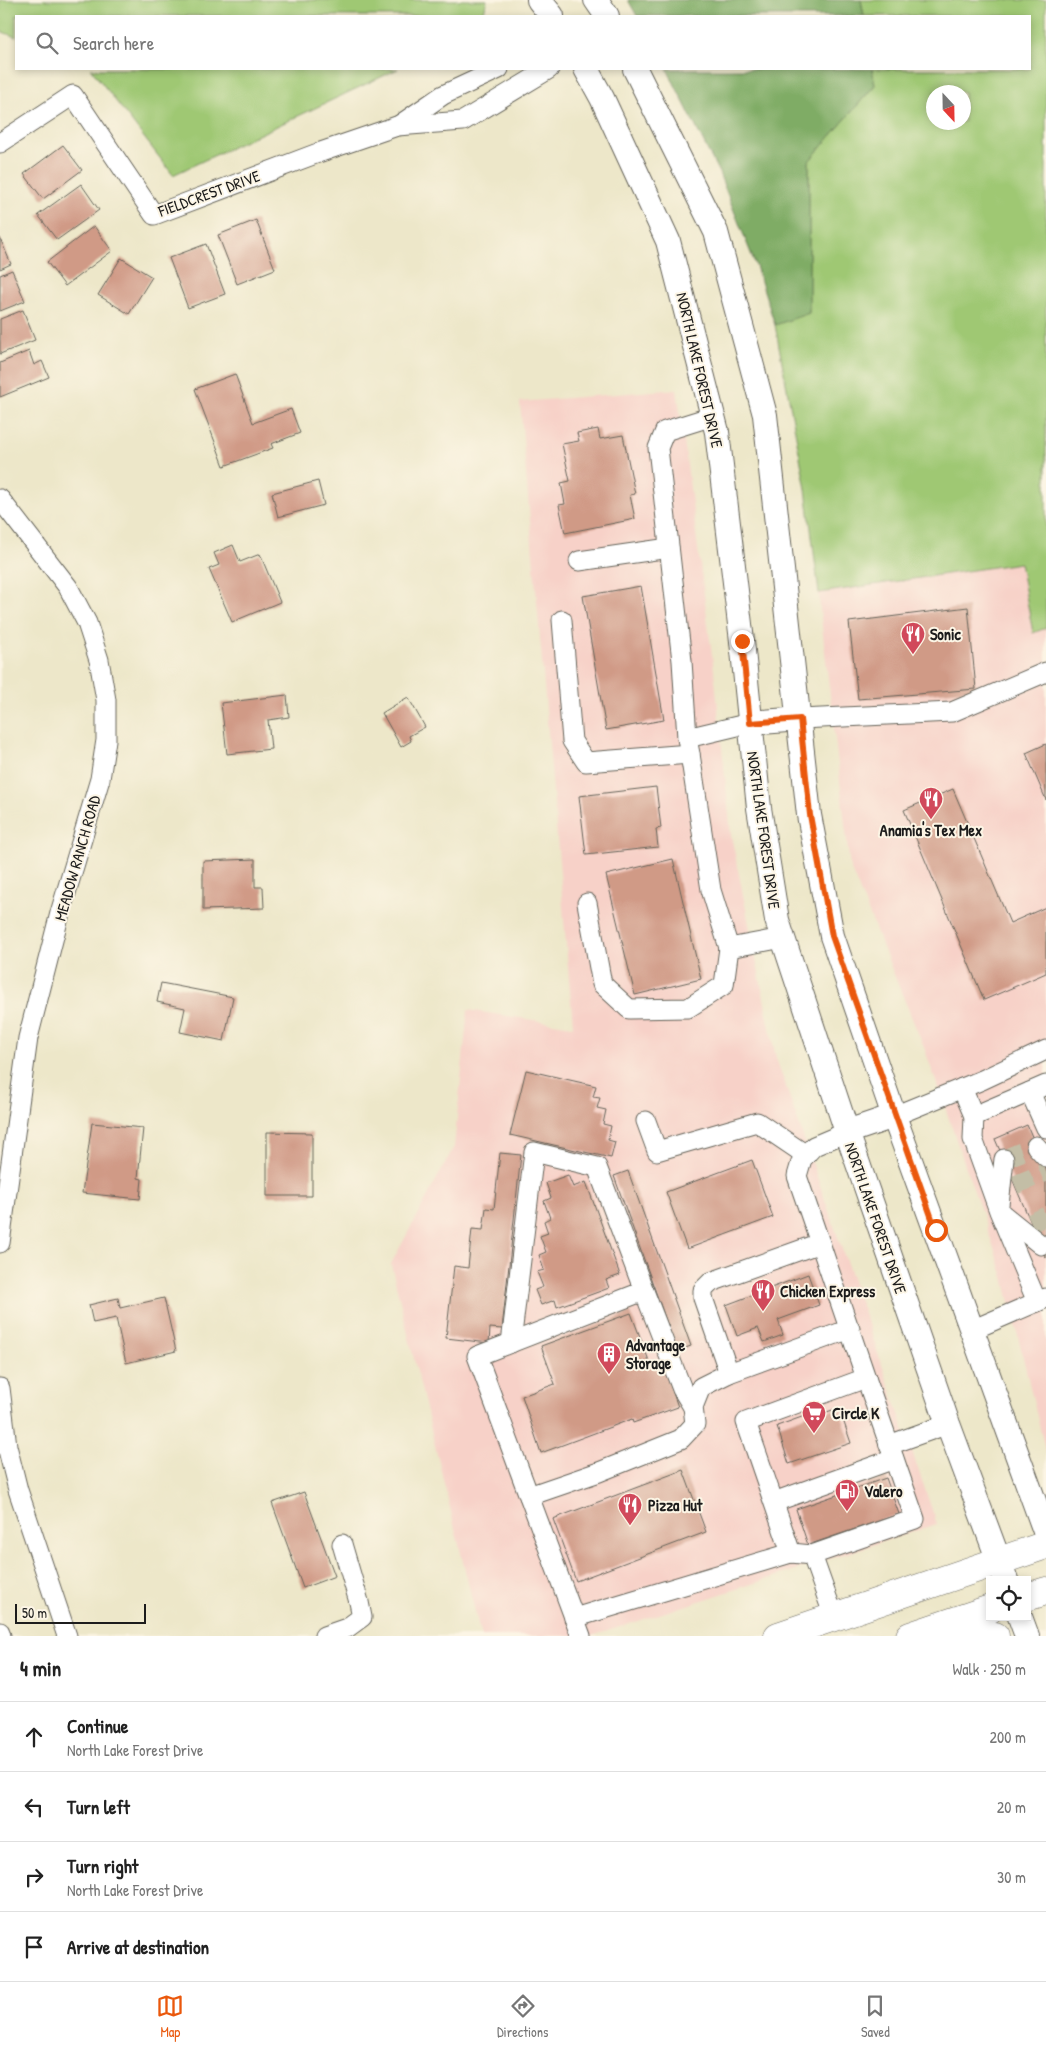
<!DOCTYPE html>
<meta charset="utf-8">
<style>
:root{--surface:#fff;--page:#f6f6f6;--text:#222;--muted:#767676;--line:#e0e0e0;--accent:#ea580c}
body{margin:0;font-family:"Patrick Hand",sans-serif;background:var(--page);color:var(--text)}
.controls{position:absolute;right:15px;bottom:15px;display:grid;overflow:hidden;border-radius:0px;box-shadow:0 2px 8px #0003}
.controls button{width:45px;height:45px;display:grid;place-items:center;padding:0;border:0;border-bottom:1px solid var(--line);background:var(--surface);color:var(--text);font:25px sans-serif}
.compass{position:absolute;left:926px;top:85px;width:45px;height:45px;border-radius:50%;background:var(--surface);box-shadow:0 2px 8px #0003;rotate:158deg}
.scale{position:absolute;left:15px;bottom:12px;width:131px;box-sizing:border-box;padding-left:5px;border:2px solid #1c1c1c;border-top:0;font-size:14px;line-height:18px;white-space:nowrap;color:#1c1c1c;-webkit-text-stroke:4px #fcf5e5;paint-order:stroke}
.stop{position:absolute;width:15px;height:15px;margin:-11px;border:4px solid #ea580c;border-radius:50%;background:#fff}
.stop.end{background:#ea580c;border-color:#fff;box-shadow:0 1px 5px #0008}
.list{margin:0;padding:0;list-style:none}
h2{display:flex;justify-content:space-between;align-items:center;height:65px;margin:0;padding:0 20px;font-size:21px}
h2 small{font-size:16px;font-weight:400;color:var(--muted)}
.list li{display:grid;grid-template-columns:32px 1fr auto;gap:15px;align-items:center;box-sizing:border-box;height:70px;padding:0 20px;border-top:1px solid var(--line)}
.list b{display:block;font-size:19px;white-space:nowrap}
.list p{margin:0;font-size:16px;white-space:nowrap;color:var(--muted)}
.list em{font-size:16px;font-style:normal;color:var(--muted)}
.icon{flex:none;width:28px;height:28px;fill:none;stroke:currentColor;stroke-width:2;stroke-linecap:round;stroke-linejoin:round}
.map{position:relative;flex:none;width:1046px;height:1636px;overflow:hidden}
.search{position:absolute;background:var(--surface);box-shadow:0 2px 8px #0003;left:15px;right:15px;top:15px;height:55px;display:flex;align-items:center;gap:12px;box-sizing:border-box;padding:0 18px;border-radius:0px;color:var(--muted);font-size:19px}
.sheet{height:345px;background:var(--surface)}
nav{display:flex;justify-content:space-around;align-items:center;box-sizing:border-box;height:70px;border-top:1px solid var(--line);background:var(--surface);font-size:14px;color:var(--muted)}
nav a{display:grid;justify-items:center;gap:2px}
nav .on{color:var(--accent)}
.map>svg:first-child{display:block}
.built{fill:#f7d1c8}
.green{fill:#9fc873;stroke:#5e7248;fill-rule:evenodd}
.forest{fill:#7fac65;stroke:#4e6440}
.building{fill:#d09a86}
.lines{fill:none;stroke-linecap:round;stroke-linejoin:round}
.minor-tunnel{stroke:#c3bea6;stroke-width:19;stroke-dasharray:19 9;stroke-linecap:butt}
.minor-casing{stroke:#656359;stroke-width:21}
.major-casing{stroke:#656359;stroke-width:26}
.highway-casing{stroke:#656359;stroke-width:29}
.minor{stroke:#fff;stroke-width:19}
.major{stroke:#fff;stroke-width:24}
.highway{stroke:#fff;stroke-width:28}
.route{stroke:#ea580c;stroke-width:6}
.labels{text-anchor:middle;stroke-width:4;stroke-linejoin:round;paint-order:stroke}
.street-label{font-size:16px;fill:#1c1c1c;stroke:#fcf5e5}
.poi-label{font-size:16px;font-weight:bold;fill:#1c1c1c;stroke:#fcf5e5;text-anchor:start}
</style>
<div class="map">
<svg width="1046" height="1636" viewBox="0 0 1046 1636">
<rect width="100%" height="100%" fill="#fcf5e5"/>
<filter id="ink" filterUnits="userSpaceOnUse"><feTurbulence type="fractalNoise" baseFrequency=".02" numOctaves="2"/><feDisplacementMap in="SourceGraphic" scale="10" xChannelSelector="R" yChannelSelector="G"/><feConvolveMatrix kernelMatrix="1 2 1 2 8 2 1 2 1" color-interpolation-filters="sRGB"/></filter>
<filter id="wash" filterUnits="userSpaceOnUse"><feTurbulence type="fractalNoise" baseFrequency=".0096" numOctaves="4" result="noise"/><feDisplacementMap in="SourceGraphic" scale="20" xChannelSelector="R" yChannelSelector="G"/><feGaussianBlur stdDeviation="1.12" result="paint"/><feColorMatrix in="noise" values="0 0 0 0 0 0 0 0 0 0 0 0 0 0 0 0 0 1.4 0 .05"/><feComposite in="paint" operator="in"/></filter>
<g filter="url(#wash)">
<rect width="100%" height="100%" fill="#ede7c9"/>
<!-- built -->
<g class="built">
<path d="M677,389L714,670L731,835L776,1058L937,1524L592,1636H481L391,1264L454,1147L468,1010L573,1026L520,402Z"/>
<path d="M1020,563L1033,632L1046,628V1454L1004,1277L925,1050L850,867L820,609L819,593Z"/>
</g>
<!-- green -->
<g class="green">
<path d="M0,0H487L483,16H16V37L0,31Z"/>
<path d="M861,0H1046V628L1033,633L1020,563L819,593L806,489L775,325L809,313V161L875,85L872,69H1030V16H864ZM934,92H964V122H934Z"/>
<path d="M91,69H398L173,175Z"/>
</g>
<!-- forest -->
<g class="forest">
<path d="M628,0H861L864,16H637Z"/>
<path d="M667,69H872L875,85L809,161V313L775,325L756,266L719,173Z"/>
</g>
<g id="blocks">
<!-- building -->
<g class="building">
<path d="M63,145L82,170L43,199L24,174Z"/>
<path d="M81,184L99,210L57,240L38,215Z"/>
<path d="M256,220L275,269L237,284L218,235Z"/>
<path d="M94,226L112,251L65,286L47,262Z"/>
<path d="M0,238L11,264L0,269Z"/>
<path d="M206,244L225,294L188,308L169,258Z"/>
<path d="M121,258L152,277L129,314L98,295Z"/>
<path d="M12,270L25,301L0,311V275Z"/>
<path d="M23,310L35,340L0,354V319Z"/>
<path d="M29,351L34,365L42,361L49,377L0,397V363Z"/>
<path d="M235,374L253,423L291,409L300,433L271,444L273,448L224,466L195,389Z"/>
<path d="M598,429L600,439L623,435L635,494L630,495L635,519L565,533L559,505L565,504L561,483L570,481L562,444L579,441L577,433Z"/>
<path d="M318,481L324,505L278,517L272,493Z"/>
<path d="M233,545L240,562L260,554L280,602L232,622L209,569L219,565L214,553Z"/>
<path d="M641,586L664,720L606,730L583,596Z"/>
<path d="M968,607L976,689L858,699L849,622Z"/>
<path d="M287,695L289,717L268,720L271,749L227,754L221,703Z"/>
<path d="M408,697L425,727L409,736L411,741L401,747L382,713Z"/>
<path d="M1046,744V800L1026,753Z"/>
<path d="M656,787L661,828L656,829L658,847L586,855L579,796Z"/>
<path d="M953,789L1010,923L1046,907V973L984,1000L904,810Z"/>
<path d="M255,859V887H263L264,908L203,910V861Z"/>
<path d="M673,859L701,979L635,995L606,875Z"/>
<path d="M161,983L233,997L224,1041L180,1032L185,1008L157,1002Z"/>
<path d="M526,1070L596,1086L593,1097L600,1098L597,1108L606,1110L603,1124L611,1126L608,1140L615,1142L611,1158L510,1135Z"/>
<path d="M92,1123L143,1128L138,1178L142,1179L140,1199L82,1193Z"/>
<path d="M1027,1125L1046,1169V1258L995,1139Z"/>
<path d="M267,1132L312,1133V1196H267Z"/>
<path d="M500,1153L521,1155L502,1329L490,1328L489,1343L446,1338L454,1266L468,1268L472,1229L483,1230L486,1208L494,1209Z"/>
<path d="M752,1160L773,1217L687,1249L666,1192Z"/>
<path d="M628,1171L691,1346L677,1351L614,1176Z"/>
<path d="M568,1175L573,1187L586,1182L620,1275L606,1280L609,1288L557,1307L555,1300L541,1305L535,1290L543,1287L537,1272L544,1270L539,1255L546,1252L540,1236L548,1233L544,1221L550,1218L544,1201L551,1198L546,1183Z"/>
<path d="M808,1274L819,1305L778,1320L783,1335L764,1342L758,1328L737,1336L726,1305Z"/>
<path d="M118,1298L120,1308L164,1298L176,1351L126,1363L116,1318L93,1323L89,1305Z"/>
<path d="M631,1313L651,1366L662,1362L678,1407L633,1423L632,1419L541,1453L522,1396L555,1384L541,1346Z"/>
<path d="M839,1408L851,1443L789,1464L777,1426L810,1414L811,1417Z"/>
<path d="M683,1470L706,1532L576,1581L553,1519Z"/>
<path d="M886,1478L899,1514L808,1545L796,1509Z"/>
<path d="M304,1492L335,1576L303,1588L272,1503Z"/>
</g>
</g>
</g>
<g filter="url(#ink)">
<use href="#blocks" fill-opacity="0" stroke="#656359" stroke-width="1"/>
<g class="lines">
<!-- minor-tunnel -->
<g class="minor-tunnel">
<path d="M1004,1159L1036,1146"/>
<path d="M1015,1185L1046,1172"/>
<path d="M1031,1223L1046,1216"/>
</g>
<defs>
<g id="minor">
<path d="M398,126L443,95L499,69"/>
<path d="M0,143L73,95L154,215L318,153L397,126L463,121L549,69"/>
<path d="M0,499L68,587L87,623L99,660L106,700V740L100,779L60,913L28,1038L0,1243"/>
<path d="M579,561L669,548"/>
<path d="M562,620L572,741L586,762L690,754"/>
<path d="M800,719L952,712L1046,672"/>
<path d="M750,723L687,738L690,754L711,890L729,948L783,938"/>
<path d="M687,738L682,661L658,448L665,431L713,416"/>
<path d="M587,903L602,984L629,1009L688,1008L724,985L729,948"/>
<path d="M962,1088L974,1116L973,1139L999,1211L1037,1302"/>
<path d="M1030,1092L1046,1128"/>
<path d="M894,1116L982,1080L1046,1050"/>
<path d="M974,1116L1046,1085"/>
<path d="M646,1121L657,1151L757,1122L806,1155"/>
<path d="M1036,1146L1046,1157"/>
<path d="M999,1205L1004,1159"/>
<path d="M1001,1213L1041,1245"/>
<path d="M820,1243L797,1176L802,1159L814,1146L847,1132"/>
<path d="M972,1330L1046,1298"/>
<path d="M511,1343L534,1152L597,1167L644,1291"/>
<path d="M729,1373L850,1329"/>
<path d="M0,1388L7,1446L18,1490L67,1636"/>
<path d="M889,1445L948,1424"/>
<path d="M529,1496L477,1356L644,1291L682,1389L693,1407"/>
<path d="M774,1502L894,1459"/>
<path d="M812,1555L834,1617"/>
<path d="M574,1618L791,1553L812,1555L915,1519L866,1378"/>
<path d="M0,1632L1,1636"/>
<path d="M324,1636L347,1628L362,1617L359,1602L342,1544"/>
<path d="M581,1636L529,1496L599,1472L681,1439L695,1424L693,1407L701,1387L729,1373L703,1298V1290L711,1282L820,1243L866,1378L746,1422L791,1553"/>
</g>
<g id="major">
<path d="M539,0L552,16"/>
<path d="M596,0L607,16"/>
<path d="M586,69L602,98L668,241L717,432L742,641L759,808L777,920L847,1132L948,1424L1006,1580"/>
<path d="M635,69L716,232L765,415L809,815L832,936L894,1116L1046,1534"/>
<path d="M750,723L800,719"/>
<path d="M847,1132L894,1116"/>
<path d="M1020,1617L1027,1636"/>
</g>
<g id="highway">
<path d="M1027,1597L1046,1591"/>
<path d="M939,1632L995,1636"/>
<path d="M778,1636L1046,1545"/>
<path d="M910,1636L990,1609"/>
</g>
</defs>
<!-- minor casing -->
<use href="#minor" class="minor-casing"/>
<!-- major casing -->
<use href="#major" class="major-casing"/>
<!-- highway casing -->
<use href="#highway" class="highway-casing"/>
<!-- minor -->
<use href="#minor" class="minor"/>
<!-- major -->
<use href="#major" class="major"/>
<!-- highway -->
<use href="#highway" class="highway"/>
</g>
</g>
<g class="lines" filter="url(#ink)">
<!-- route -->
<path class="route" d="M742,641L750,723L800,719L810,815L832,936L936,1230"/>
</g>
<!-- icons -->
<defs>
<symbol id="restaurant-pin" viewBox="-11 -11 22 30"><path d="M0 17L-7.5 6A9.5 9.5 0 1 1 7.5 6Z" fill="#d1495b" stroke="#fcf5e5"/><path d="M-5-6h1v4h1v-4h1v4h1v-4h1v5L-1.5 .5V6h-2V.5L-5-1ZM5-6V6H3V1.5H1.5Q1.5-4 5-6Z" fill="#fff"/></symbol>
<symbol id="building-pin" viewBox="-11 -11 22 30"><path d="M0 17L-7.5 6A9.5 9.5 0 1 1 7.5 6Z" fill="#d1495b" stroke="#fcf5e5"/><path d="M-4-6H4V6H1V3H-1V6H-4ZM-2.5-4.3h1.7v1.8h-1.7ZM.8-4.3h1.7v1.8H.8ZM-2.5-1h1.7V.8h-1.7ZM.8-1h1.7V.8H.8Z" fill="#fff"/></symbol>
<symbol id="supermarket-pin" viewBox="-11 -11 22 30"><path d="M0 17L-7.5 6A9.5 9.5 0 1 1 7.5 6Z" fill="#d1495b" stroke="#fcf5e5"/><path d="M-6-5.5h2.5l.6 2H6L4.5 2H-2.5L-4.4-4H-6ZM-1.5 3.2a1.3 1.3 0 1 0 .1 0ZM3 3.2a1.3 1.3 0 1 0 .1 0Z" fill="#fff"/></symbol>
<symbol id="fuel-pin" viewBox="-11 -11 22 30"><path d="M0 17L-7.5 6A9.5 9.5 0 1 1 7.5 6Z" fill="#d1495b" stroke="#fcf5e5"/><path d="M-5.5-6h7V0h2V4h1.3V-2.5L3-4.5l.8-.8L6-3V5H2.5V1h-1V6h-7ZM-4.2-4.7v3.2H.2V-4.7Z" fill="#fff"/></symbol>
</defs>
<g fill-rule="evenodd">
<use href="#restaurant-pin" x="899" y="620" width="28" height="38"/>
<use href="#restaurant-pin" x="917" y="785" width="28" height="38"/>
<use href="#restaurant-pin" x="749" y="1277" width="28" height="38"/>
<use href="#building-pin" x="595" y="1340" width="28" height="38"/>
<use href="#supermarket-pin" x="800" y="1399" width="28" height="38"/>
<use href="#fuel-pin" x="833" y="1477" width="28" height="38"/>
<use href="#restaurant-pin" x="616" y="1491" width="28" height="38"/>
</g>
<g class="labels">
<!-- street labels -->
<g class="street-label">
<text transform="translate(209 193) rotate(-20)" y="6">FIELDCREST DRIVE</text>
<text transform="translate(700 370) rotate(77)" y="6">NORTH LAKE FOREST DRIVE</text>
<text transform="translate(764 830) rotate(82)" y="6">NORTH LAKE FOREST DRIVE</text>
<text transform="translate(77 858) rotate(-74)" y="6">MEADOW RANCH ROAD</text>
<text transform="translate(876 1218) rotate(71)" y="6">NORTH LAKE FOREST DRIVE</text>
</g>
<!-- poi labels -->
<g class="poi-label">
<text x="930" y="640">Sonic</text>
<text x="931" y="836" text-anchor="middle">Anamia's Tex Mex</text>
<text x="780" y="1297">Chicken Express</text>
<text x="626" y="1351">Advantage<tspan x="626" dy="18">Storage</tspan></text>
<text x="832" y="1419">Circle K</text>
<text x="864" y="1497">Valero</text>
<text x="648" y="1511">Pizza Hut</text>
</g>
</g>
</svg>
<div class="controls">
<button><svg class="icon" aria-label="locate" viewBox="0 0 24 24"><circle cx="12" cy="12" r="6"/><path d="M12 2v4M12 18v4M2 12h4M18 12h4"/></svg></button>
</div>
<svg class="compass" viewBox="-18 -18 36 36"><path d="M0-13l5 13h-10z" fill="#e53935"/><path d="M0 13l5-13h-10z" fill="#767676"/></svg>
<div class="scale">50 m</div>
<div class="stop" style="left:936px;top:1230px"></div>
<div class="stop end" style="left:742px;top:641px"></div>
<div class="search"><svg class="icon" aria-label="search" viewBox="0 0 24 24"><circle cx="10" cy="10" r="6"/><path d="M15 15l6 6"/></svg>Search here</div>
</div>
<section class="sheet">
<h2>4 min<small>Walk · 250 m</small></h2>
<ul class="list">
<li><svg class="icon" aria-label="ahead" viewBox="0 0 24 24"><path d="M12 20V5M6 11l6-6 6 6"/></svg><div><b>Continue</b><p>North Lake Forest Drive</p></div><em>200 m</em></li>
<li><svg class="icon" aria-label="left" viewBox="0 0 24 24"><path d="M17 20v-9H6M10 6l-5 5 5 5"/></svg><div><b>Turn left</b></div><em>20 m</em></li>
<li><svg class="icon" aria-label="right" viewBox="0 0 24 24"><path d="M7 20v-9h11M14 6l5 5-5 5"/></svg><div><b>Turn right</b><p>North Lake Forest Drive</p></div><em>30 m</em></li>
<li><svg class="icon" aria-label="arrive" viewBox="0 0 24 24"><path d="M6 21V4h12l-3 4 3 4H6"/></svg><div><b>Arrive at destination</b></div></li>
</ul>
</section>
<nav>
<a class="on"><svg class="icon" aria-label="map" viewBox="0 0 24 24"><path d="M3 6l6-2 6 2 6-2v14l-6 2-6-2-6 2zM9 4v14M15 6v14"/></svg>Map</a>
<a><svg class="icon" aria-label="directions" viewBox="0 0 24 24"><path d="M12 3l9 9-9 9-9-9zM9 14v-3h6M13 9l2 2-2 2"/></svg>Directions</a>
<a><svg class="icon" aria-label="saved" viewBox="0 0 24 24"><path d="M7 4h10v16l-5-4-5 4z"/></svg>Saved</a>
</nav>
